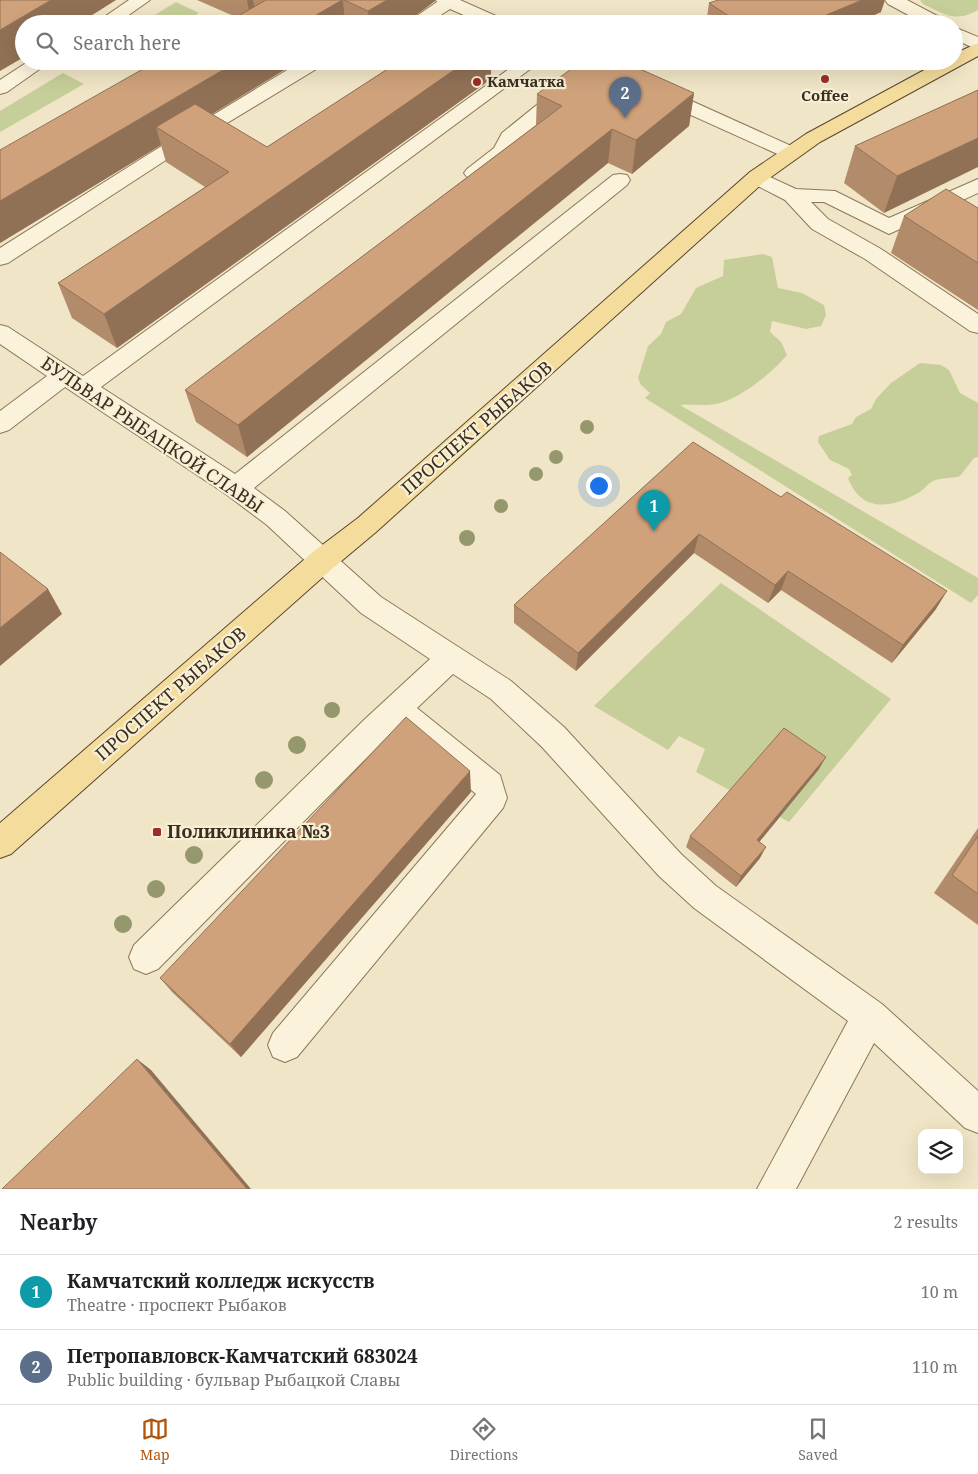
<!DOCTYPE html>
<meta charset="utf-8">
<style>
:root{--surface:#fff;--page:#f6f6f6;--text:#202124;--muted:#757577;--line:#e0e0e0;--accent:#b45309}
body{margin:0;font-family:"Noto Serif",serif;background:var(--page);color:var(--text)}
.controls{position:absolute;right:15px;bottom:15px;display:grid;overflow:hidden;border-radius:10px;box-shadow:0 5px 20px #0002}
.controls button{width:45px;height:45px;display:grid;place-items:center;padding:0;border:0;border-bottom:1px solid var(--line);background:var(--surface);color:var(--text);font:25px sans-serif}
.you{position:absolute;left:598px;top:485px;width:18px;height:18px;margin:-12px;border:4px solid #fff;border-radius:50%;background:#1a73e8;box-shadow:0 0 0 8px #1a73e833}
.badge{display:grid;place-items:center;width:32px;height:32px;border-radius:50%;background:var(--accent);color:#fff;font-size:16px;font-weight:700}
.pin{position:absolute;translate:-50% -41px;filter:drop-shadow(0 1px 2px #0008)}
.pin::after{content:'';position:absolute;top:26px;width:18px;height:15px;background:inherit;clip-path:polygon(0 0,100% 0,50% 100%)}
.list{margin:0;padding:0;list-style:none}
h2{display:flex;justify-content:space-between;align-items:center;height:65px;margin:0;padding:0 20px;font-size:21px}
h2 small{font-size:16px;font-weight:400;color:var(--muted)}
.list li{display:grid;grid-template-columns:32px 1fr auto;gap:15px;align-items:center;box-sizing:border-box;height:75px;padding:0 20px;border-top:1px solid var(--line)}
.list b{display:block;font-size:19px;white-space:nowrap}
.list p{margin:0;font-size:16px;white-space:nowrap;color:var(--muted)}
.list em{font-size:16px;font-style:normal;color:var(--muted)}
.icon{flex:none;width:28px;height:28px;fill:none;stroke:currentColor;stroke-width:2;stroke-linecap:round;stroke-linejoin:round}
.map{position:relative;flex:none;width:978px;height:1189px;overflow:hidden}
.search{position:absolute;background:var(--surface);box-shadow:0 5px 20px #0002;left:15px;right:15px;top:15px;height:55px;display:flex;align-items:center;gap:12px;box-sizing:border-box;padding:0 18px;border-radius:28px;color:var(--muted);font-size:19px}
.sheet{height:215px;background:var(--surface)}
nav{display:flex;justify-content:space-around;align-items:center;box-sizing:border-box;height:70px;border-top:1px solid var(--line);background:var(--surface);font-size:14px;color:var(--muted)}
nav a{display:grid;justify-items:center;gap:2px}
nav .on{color:var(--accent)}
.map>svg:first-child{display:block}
.green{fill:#c6cf99}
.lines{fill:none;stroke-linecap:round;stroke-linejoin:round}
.minor-casing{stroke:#8c775b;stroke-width:2}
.major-casing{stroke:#5a452f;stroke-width:2}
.minor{fill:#faf2da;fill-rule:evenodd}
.major{fill:#f4dc9d;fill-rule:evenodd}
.tree{fill:#95986d}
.wall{fill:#b28b6a}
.shaded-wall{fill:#917156}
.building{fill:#cfa27b;stroke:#917156}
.poi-dot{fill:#9e2d28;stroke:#f7efd6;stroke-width:2}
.labels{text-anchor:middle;stroke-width:4.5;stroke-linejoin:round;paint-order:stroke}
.far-poi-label{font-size:15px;font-weight:bold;fill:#3c2e1f;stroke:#f7efd6;text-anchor:start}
.street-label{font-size:18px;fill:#3c2e1f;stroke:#f7efd6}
.poi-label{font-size:18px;font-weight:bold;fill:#3c2e1f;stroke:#f7efd6;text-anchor:start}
</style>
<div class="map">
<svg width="978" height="1189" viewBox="0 0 978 1189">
<rect width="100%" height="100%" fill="#f0e5c6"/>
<!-- green -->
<g class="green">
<path d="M920,0H978V10C955,23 945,14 923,4Z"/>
<path d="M176,2L199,13L180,24H140Z"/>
<path d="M63,73L84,84L0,132V111Z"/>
<path d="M763,254L772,257L778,288L802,293L824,305L826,315L821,326L806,329L772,321L770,332L781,342L787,355C772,373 739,400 716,404C704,406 691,404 680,405L978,578V595L971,603L645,398L650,393L641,385L638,378L648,346L661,334L666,322L681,314L696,288L723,276L724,260Z"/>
<path d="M920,363L941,365L949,370L960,393L978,403V457L974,458L960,476C951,479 942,477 933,481C927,484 924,490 918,493C890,509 861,512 848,478L852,475L849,469L830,460L818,442L819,436L852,424L856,417L871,409L876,399L891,383Z"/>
<path d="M721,583L891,699L789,822L696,772L705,749L679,736L668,750L594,706Z"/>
</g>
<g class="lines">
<defs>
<g id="minor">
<path d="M129,0H150L116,24H94Z"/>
<path d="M436,0H460L505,20L508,24H484L450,9L427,24H405L437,2Z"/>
<path d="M885,0H907L945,20L948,24H925L888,4Z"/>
<path d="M954,27L978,37V50L954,39Z"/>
<path d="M29,61H51L7,92L0,94V80Z"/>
<path d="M302,61H325L323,65L166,160L8,263L0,265V248L152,152Z"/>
<path d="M520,61H541L101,387L235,474L613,175L620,174L627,175L630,180L627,185L254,488L285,511L381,597L511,681L564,727L681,854L716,886L882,1004L978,1091V1133L965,1128L874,1043L796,1189H757L848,1021L694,908L659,876L542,747L491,699L453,674L417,708L500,775L507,798L503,808L297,1057L285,1062L273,1057L268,1045L273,1033L476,794L397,727L158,969L146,974L134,969L129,957L134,945L365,719L430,659L361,613L267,525L227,495L65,387L9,430L0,433V411L47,376L0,344V325L8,327L83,376Z"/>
<path d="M578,61H603L798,149L801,153L798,157L791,159L784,157L580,65Z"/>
<path d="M566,85L573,87L576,91L573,95L518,140L510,155L481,177L474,179L467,177L464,173L467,169L494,148L502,133L559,87Z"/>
<path d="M757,171L796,189L835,191L889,218L978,179V193L889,234L824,202H811L828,219L881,249L978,314V333L970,331L865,259L812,229L785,200L750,182L747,177L750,172Z"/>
</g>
<path id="major" d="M978,43V56L820,142L764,182L376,532L333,568L11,854L0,858V823L313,552L358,518L750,172L806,134L941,61H954V54Z"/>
</defs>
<!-- minor casing -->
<use href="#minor" class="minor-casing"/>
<!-- major casing -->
<use href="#major" class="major-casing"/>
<!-- minor -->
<use href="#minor" class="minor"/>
<!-- major -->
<use href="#major" class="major"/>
</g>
<!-- trees -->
<g class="tree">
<circle cx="587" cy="427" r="7"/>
<circle cx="556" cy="457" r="7"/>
<circle cx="536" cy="474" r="7"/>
<circle cx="501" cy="506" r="7"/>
<circle cx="467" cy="538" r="8"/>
<circle cx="332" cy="710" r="8"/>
<circle cx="297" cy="745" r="9"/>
<circle cx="264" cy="780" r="9"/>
<circle cx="194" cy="855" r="9"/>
<circle cx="156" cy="889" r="9"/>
<circle cx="123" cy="924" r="9"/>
</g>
<!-- wall -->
<g class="wall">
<path d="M197,0H435V1L404,24H224L236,17Z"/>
<path d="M709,3L881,12L854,24H706Z"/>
<path d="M400,61H491V79L117,348L72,318L58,283L205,187L166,162L161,145L0,243V150L212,114L267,147Z"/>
<path d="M978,90L884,213L844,183L855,146Z"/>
<path d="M694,93L689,126L632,174L608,163L247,457L196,422L185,390L536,125L537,94Z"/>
<path d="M978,208V310L891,253L904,216Z"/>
<path d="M693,442L936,609L892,663L781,590L768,603L694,553L576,671L514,623V605Z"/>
<path d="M819,769L759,842L760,858L736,887L686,847L690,836Z"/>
<path d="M471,792L241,1057L173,993L160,978Z"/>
<path d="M978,828V925L934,893Z"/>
</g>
<!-- shaded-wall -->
<g class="shaded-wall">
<path d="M51,0H116L78,24H24V57L0,71V30Z"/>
<path d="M247,0H253L257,19L251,23Z"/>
<path d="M342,0H343L345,24H301Z"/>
<path d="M387,0H435V1L404,24H369L368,11Z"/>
<path d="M862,0H885L881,12L854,24H805Z"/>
<path d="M238,61H299L173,138L156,127L161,145L0,243V201Z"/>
<path d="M467,61H491V79L117,348L104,314Z"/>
<path d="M694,93L689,126L632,174L636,140Z"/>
<path d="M612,129L608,163L247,457L238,425Z"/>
<path d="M978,138V167L884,213L897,176Z"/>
<path d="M699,534L694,553L576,671L578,653Z"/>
<path d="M788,571L781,590L768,603L775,585Z"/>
<path d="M48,589L62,614L0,666V628Z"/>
<path d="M947,591L936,609L892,663L903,645Z"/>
<path d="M826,757L819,769L752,851L757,840Z"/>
<path d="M470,771L471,792L241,1057L230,1044Z"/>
<path d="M766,847L760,858L736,887L741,876Z"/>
<path d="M137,1059L151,1070L251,1189H247Z"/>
</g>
<!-- building -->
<g class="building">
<path d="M0,0H51L0,30Z"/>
<path d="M266,0H342L301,24H224Z"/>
<path d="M344,0H387L368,11Z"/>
<path d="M718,0H862L805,24H741L709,3Z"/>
<path d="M157,61H238L0,201V150Z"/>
<path d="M400,61H467L104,314L58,283L229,172L156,127L195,104L267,147Z"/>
<path d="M582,61H622L694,93L636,140L612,129L238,425L185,390L562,106L537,94Z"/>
<path d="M978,90V138L897,176L855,146Z"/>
<path d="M946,189L978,208V263L904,216Z"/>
<path d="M693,442L781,497L787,492L947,591L903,645L788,571L775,585L699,534L578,653L514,605Z"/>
<path d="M0,552L48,589L0,628Z"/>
<path d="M406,717L470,771L230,1044L160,978Z"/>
<path d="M784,728L826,757L757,840L766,847L741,876L690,836Z"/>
<path d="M978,836V894L952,875Z"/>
<path d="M137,1059L247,1189H2Z"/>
</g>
<!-- markers -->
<g class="poi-dot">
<circle cx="825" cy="79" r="5"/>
<circle cx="477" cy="82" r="5"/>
<rect x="152" y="827" width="10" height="10" rx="2.5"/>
</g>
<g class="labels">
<!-- far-poi labels -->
<g class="far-poi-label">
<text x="487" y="87">Камчатка</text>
<text x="825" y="101" text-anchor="middle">Coffee</text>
</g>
<!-- street labels -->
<g class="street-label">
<text transform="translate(477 428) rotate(-41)" y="6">ПРОСПЕКТ РЫБАКОВ</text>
<text transform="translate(152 435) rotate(34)" y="6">БУЛЬВАР РЫБАЦКОЙ СЛАВЫ</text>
<text transform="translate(171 694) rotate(-41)" y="6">ПРОСПЕКТ РЫБАКОВ</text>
</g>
<!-- poi labels -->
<g class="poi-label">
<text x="167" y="838">Поликлиника №3</text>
</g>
</g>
</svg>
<div class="controls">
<button><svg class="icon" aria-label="layers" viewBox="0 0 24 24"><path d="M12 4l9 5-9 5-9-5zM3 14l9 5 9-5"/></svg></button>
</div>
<div class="you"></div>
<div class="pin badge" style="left:654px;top:531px;background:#0f9aa8">1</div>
<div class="pin badge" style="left:625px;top:118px;background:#5c6f8a">2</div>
<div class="search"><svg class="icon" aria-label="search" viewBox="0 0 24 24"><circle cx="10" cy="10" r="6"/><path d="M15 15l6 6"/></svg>Search here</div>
</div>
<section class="sheet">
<h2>Nearby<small>2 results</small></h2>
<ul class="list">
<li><span class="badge" style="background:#0f9aa8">1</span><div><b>Камчатский колледж искусств</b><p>Theatre · проспект Рыбаков</p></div><em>10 m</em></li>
<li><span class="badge" style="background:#5c6f8a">2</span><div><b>Петропавловск-Камчатский 683024</b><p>Public building · бульвар Рыбацкой Славы</p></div><em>110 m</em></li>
</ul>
</section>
<nav>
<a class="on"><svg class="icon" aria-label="map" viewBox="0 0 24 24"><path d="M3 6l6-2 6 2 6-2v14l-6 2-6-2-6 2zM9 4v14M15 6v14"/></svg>Map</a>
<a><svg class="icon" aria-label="directions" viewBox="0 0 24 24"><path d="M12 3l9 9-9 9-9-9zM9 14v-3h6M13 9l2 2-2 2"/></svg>Directions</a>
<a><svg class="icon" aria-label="saved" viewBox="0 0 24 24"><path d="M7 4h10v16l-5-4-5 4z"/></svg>Saved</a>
</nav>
